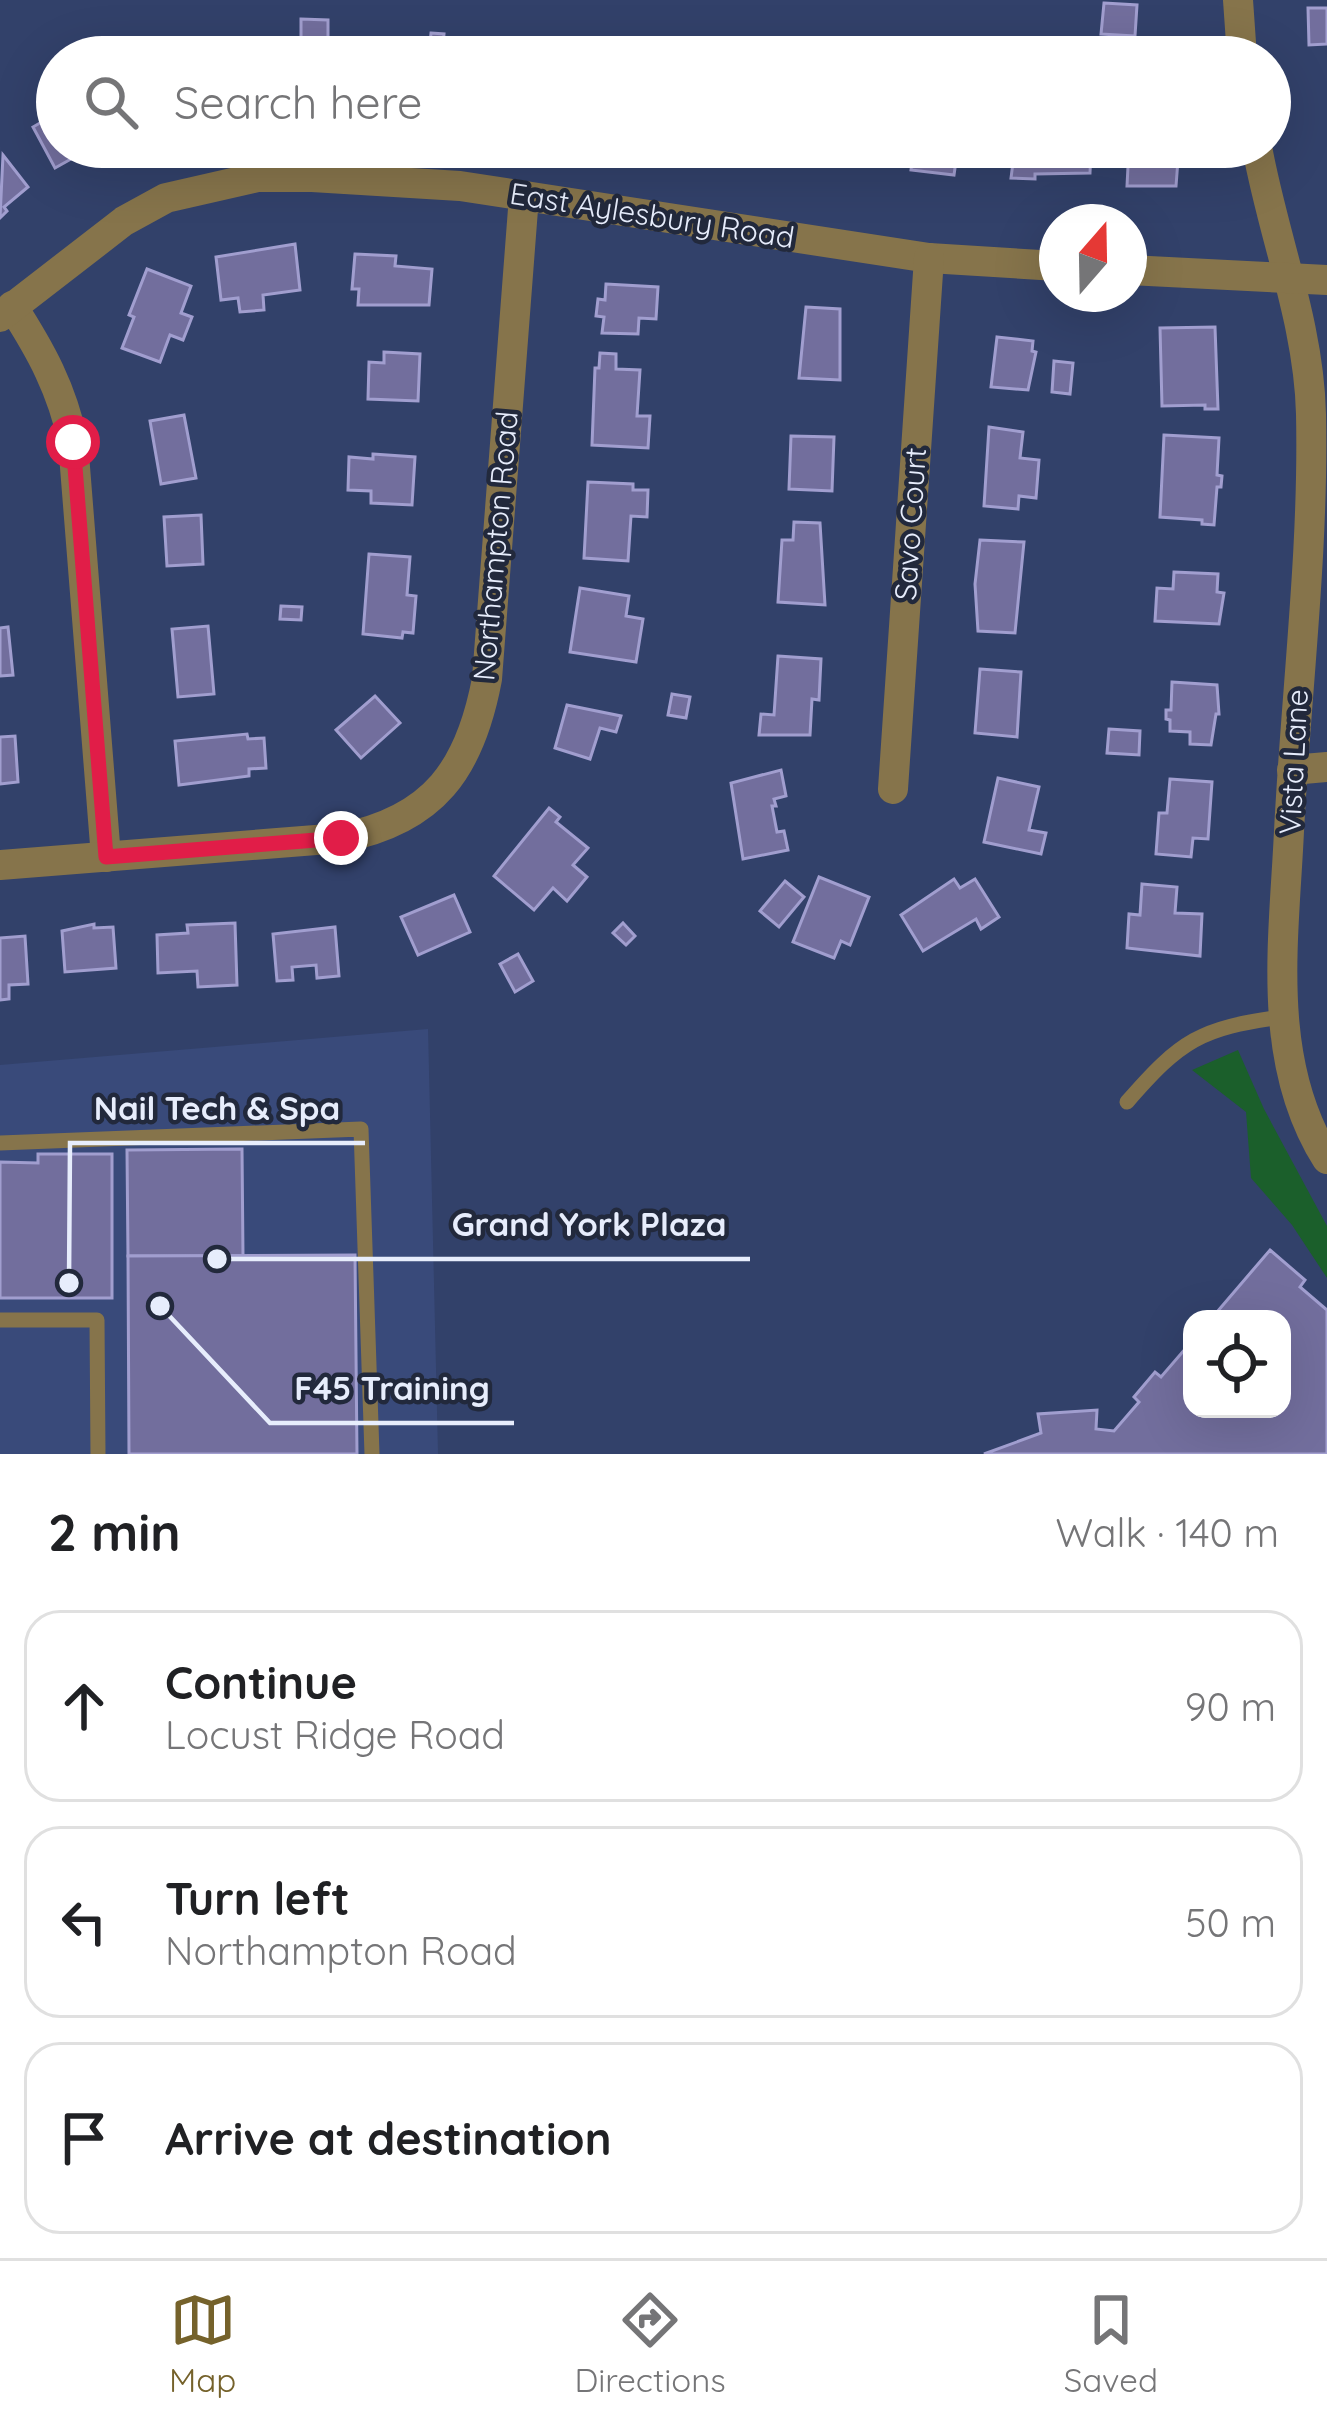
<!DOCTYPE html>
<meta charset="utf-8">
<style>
:root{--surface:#fff;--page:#f2f2f2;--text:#202124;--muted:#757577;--line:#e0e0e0;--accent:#75622b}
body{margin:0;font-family:Quicksand,sans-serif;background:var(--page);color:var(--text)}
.controls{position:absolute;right:36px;bottom:36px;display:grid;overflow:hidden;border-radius:24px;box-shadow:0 12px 48px #0002}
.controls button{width:108px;height:108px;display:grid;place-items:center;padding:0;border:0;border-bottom:3px solid var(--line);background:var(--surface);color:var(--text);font:60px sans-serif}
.compass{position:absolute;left:1039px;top:204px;width:108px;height:108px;border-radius:50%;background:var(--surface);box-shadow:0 12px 48px #0002;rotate:20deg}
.stop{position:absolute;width:36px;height:36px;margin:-27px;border:9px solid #e11d48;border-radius:50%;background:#fff}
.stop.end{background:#e11d48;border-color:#fff;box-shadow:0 3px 12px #0008}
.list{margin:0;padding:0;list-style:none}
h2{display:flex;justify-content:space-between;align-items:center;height:156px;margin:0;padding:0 48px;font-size:51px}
h2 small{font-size:39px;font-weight:400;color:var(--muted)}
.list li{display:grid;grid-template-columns:78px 1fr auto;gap:36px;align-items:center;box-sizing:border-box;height:192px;margin:0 24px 24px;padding:0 24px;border:3px solid var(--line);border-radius:36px}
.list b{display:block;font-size:45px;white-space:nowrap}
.list p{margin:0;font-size:39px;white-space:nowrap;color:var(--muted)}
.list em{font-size:39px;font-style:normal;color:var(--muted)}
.icon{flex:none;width:66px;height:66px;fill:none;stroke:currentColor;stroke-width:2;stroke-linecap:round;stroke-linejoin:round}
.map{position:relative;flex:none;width:1327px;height:1454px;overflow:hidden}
.search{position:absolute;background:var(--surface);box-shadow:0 12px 48px #0002;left:36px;right:36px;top:36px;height:132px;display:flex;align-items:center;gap:30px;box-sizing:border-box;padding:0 42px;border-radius:66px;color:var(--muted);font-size:45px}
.sheet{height:804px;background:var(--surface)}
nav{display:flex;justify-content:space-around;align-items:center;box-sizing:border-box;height:168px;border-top:3px solid var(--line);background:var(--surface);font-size:33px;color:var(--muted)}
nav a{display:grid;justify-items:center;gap:6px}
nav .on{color:var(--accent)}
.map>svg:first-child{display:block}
.built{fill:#394a7a}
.green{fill:#1b5f2b}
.building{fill:#726e9d;stroke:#a19ecf;stroke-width:3}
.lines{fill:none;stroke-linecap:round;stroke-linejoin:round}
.service{stroke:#86744b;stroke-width:15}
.minor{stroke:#86744b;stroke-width:30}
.route{stroke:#e11d48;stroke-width:15}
.labels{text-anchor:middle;stroke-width:9;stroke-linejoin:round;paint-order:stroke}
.street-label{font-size:30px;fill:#e7edfc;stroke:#22293c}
.leader{fill:none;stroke:#e7edfc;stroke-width:4.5}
.callout-dot{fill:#e7edfc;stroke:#22293c;stroke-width:4.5}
.callout-label{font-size:33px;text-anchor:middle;font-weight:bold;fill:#e7edfc;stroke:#22293c;stroke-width:9;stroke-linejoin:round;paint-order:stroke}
</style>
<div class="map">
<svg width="1327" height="1454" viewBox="0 0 1327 1454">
<rect width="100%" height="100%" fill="#32416a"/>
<!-- built -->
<path class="built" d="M428,1029L438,1454H0V1065Z"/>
<!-- green -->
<path class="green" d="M1238,1050L1264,1109L1327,1226V1278L1292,1225L1251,1178L1246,1112L1192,1070Z"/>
<!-- building -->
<g class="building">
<path d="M1104,3L1137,5L1135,36L1101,34Z"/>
<path d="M1308,8H1327V44L1309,45Z"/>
<path d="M301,19L328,20V43L361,44L360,57H272V54H290L291,41H301Z"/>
<path d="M431,33L444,34L443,45L504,51V57H420L421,43L430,44Z"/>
<path d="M236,41L240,57H195L194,53L202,51L203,57L208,56L205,47Z"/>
<path d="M57,113V147H79L80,154L55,168L33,127Z"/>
<path d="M794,147H870L860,148L858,161L793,154Z"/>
<path d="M914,147H958L954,175L911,170Z"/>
<path d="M1015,147L1091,150L1090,173L1035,174V179L1011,178Z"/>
<path d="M1129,147H1179L1176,186H1127Z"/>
<path d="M3,155L28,187L4,207L7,211L0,218Z"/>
<path d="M295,244L300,290L263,295L264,310L240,312L238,298L221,300L216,257Z"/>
<path d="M355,254L396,256L395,266L432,269L429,305H358L359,289H352Z"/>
<path d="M147,269L191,286L181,313L192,317L183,340L170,335L160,362L122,348L134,317L129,315Z"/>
<path d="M606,284L658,287L656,319L639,318L638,334L602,333L604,317L596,316L598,299L605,300Z"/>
<path d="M806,307L840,309V380L799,378Z"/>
<path d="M1215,327L1218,409H1205V405L1162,406L1160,328Z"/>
<path d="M997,337L1033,341L1032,351L1036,352L1028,390L991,387Z"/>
<path d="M384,352L420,354L418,401L368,399L369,362L384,363Z"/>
<path d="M600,353L616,354V369L640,370L637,416H650L648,448L592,445L595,368H599Z"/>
<path d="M1054,361L1073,363L1070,394L1052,392Z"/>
<path d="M184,415L196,478L161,484L150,421Z"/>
<path d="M989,427L1023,432L1020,458L1039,460L1036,498L1019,496L1018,509L984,506Z"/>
<path d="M1164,435L1219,438L1217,475L1222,476L1221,487H1217L1214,525L1202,524V520L1160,517Z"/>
<path d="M791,436L834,437L832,491L789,489Z"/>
<path d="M373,454L415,457L412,505L371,503V491L348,490L349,457L373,459Z"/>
<path d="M588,482L633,484V490H648L647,517L631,516L628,561L584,558Z"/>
<path d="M201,515L203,564L167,566L164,517Z"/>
<path d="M794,522L820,523L825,605L778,602L782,540H793Z"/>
<path d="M980,540L1024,542L1015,633L978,631L975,584Z"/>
<path d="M369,554L410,557L407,595L416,596L413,633L403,632L402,638L363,634Z"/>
<path d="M1174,572L1218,574L1217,592L1224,593L1219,624L1155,621L1157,588L1173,589Z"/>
<path d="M580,588L629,596L626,616L643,619L636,662L570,652Z"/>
<path d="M281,606L302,607L301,620L280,619Z"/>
<path d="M208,626L214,694L178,697L172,629Z"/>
<path d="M8,627L13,675L0,676V628Z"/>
<path d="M778,656L821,659L819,700L812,699L810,735H759L761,714L774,715Z"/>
<path d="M980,669L1021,672L1017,737L975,733Z"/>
<path d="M1172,682L1217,685L1219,714H1216L1211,745L1190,744V732L1170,731V720L1166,719V710H1171Z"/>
<path d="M672,694L690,697L686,718L668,715Z"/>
<path d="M375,696L400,723L361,758L336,730Z"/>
<path d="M567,705L621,716L616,732L600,728L590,759L555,748Z"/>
<path d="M1109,729L1140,731L1139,755L1107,753Z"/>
<path d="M247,734L248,739L264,738L266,768L249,769V776L179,785L175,741Z"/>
<path d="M15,736L18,782L0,784V737Z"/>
<path d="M781,770L786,796L774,799L776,806H772L777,832L784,831L788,850L743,859L731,783Z"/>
<path d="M998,778L1039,787L1029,830L1046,833L1041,854L984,842Z"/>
<path d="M1170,779L1212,782L1208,839L1193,838L1191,857L1156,854L1159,813H1167Z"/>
<path d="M549,808L560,817L556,822L588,848L573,865L587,877L567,901L553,888L534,910L494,876Z"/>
<path d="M819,877L869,897L850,945L841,941L834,958L793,942Z"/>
<path d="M954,879L960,888L975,879L999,917L981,929L976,919L923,951L901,915Z"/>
<path d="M785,881L804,897L779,927L760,911Z"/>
<path d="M1142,884L1177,887L1175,913L1202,914L1200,956L1127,948L1129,914L1140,915Z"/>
<path d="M454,895L470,932L418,955L401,917Z"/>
<path d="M235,923L237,985L198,987L197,971L158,973L157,935L188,933L187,925Z"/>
<path d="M623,923L635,936L626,945L613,933Z"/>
<path d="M94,924V928L113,927L116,968L65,972L62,931Z"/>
<path d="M335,927L339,976L317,978L316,965L292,967L293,980L277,981L273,934Z"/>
<path d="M25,936L28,984L9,985V999L0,1000V938Z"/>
<path d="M518,954L533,981L515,992L500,964Z"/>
<path d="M242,1149L243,1256H128L127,1150Z"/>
<path d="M38,1154H112V1298H0V1162L38,1163Z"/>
<path d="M1270,1250L1305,1280L1300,1287L1327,1310V1454H984L1041,1433L1038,1414L1097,1410L1096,1429L1114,1431L1139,1402L1134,1397L1155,1372L1161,1377L1192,1341V1409H1282V1319H1211Z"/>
<path d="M355,1255L357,1454H129L128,1256Z"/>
</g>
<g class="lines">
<!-- service -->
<g class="service">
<path d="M1127,1102C1181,1040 1200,1028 1282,1017"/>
<path d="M0,1143L361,1129L372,1454"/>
<path d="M0,1320H97L98,1454"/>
</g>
<!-- minor -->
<g class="minor">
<path d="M1238,0L1242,57"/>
<path d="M1257,147C1273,236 1309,323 1311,414C1314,552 1296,692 1289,831C1284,940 1265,1061 1327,1159"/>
<path d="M1129,270L1327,280"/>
<path d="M12,306C41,351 62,389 73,442L106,857"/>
<path d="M0,317L124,221L166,198L258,177H312L460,186L929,258L1057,266"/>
<path d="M1292,770L1327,767"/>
<path d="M893,789L929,258"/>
<path d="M0,865L341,838C434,820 470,769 487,679L524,196"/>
</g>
</g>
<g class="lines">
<!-- route -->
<path class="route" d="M73,442L106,857L341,838"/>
</g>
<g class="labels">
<!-- street labels -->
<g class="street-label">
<text transform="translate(652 216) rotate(9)" y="10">East Aylesbury Road</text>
<text transform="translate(911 524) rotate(-86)" y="10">Savo Court</text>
<text transform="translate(496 546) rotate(-85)" y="10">Northampton Road</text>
<text transform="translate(1294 762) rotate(-87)" y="10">Vista Lane</text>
</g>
</g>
<!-- callouts -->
<path class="leader" d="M69 1283L70 1143H365M217 1259L428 1259H750M160 1306L270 1423H514"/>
<g class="callout-dot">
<circle cx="69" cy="1283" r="12"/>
<circle cx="217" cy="1259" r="12"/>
<circle cx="160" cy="1306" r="12"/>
</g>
<g class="callout-label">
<text x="217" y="1120">Nail Tech &amp; Spa</text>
<text x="589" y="1236">Grand York Plaza</text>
<text x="392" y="1400">F45 Training</text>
</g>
</svg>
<div class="controls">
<button><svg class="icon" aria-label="locate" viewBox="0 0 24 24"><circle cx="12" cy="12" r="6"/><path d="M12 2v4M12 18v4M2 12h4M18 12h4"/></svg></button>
</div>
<svg class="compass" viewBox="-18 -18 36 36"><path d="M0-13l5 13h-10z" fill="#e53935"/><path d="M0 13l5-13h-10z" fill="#757577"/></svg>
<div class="stop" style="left:73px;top:442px"></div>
<div class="stop end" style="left:341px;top:838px"></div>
<div class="search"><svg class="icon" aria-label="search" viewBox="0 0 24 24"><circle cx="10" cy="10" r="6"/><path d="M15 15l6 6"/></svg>Search here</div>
</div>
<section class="sheet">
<h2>2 min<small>Walk · 140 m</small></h2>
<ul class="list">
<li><svg class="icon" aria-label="ahead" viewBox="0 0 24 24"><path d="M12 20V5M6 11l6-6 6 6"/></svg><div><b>Continue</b><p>Locust Ridge Road</p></div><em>90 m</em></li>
<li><svg class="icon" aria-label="left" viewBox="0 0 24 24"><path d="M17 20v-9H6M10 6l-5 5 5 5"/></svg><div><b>Turn left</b><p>Northampton Road</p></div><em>50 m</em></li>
<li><svg class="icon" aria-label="arrive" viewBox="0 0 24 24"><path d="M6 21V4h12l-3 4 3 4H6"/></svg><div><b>Arrive at destination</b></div></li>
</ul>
</section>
<nav>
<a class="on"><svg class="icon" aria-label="map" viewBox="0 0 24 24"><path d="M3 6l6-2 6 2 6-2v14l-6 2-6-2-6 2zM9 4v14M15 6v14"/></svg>Map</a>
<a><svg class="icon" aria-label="directions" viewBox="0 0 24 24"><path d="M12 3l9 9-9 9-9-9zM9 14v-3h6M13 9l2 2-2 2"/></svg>Directions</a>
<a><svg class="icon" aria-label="saved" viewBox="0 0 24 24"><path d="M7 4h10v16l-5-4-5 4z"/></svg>Saved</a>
</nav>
